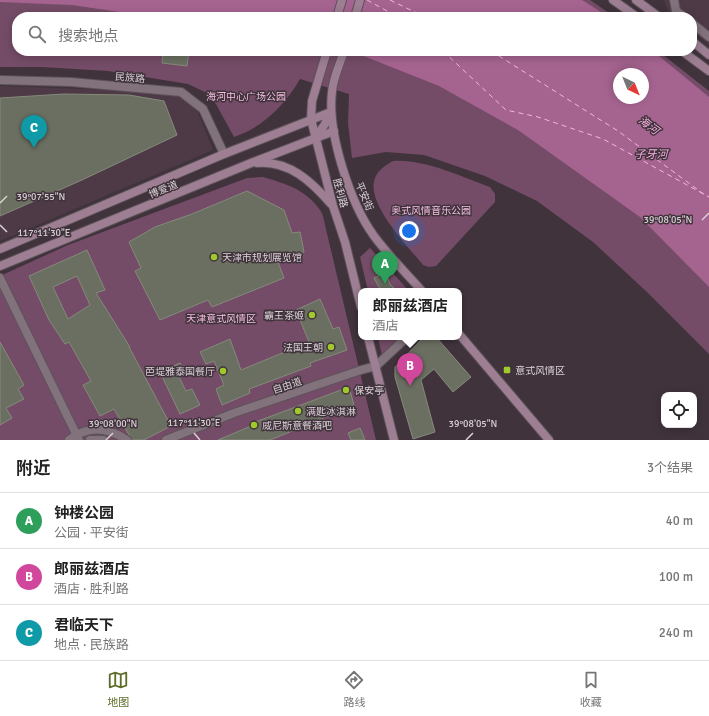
<!DOCTYPE html>
<html lang="zh">
<meta charset="utf-8">
<style>
:root{--surface:#fff;--page:#f2f2f2;--text:#222;--muted:#767676;--line:#e0e0e0;--accent:#5b6d26}
body{margin:0;font-family:Signika,"Noto Sans SC",sans-serif;background:var(--page);color:var(--text)}
.controls{position:absolute;right:12px;bottom:12px;display:grid;overflow:hidden;border-radius:8px;box-shadow:0 2px 10px #0003}
.controls button{width:36px;height:36px;display:grid;place-items:center;padding:0;border:0;border-bottom:1px solid var(--line);background:var(--surface);color:var(--text);font:20px sans-serif}
.compass{position:absolute;left:613px;top:68px;width:36px;height:36px;border-radius:50%;background:var(--surface);box-shadow:0 2px 10px #0003;rotate:137deg}
.you{position:absolute;left:409px;top:231px;width:14px;height:14px;margin:-10px;border:3px solid #fff;border-radius:50%;background:#1a73e8;box-shadow:0 0 0 6px #1a73e833}
.badge{display:grid;place-items:center;width:26px;height:26px;border-radius:50%;background:var(--accent);color:#fff;font-size:13px;font-weight:700}
.pin{position:absolute;translate:-50% -33px;filter:drop-shadow(0 1px 2px #0008)}
.pin::after{content:'';position:absolute;top:21px;width:14px;height:12px;background:inherit;clip-path:polygon(0 0,100% 0,50% 100%)}
.popup{position:absolute;left:358px;top:288px;width:104px;height:52px;box-sizing:border-box;display:grid;place-content:center;border-radius:8px;background:var(--surface);filter:drop-shadow(0 1px 3px #0005);font-size:13px;white-space:nowrap;color:var(--muted)}
.popup b{font-size:15px;color:var(--text)}
.popup::after{content:'';position:absolute;left:50%;top:100%;margin-left:-8px;border:8px solid transparent;border-top-color:var(--surface)}
.list{margin:0;padding:0;list-style:none}
h2{display:flex;justify-content:space-between;align-items:center;height:52px;margin:0;padding:0 16px;font-size:17px}
h2 small{font-size:13px;font-weight:400;color:var(--muted)}
.list li{display:grid;grid-template-columns:26px 1fr auto;gap:12px;align-items:center;box-sizing:border-box;height:56px;padding:0 16px;border-top:1px solid var(--line)}
.list b{display:block;font-size:15px;white-space:nowrap}
.list p{margin:0;font-size:13px;white-space:nowrap;color:var(--muted)}
.list em{font-size:13px;font-style:normal;color:var(--muted)}
.icon{flex:none;width:22px;height:22px;fill:none;stroke:currentColor;stroke-width:2;stroke-linecap:round;stroke-linejoin:round}
.map{position:relative;flex:none;width:709px;height:440px;overflow:hidden}
.search{position:absolute;background:var(--surface);box-shadow:0 2px 10px #0003;left:12px;right:12px;top:12px;height:44px;display:flex;align-items:center;gap:10px;box-sizing:border-box;padding:0 14px;border-radius:16px;color:var(--muted);font-size:15px}
.sheet{height:220px;background:var(--surface)}
nav{display:flex;justify-content:space-around;align-items:center;box-sizing:border-box;height:56px;border-top:1px solid var(--line);background:var(--surface);font-size:11px;color:var(--muted)}
nav a{display:grid;justify-items:center;gap:2px}
nav .on{color:var(--accent)}
.map>svg:first-child{display:block}
.built{fill:#4e3a47}
.green{fill:#744c67;fill-rule:evenodd}
.water{fill:#a56490;fill-rule:evenodd}
.lines{fill:none;stroke-linecap:round;stroke-linejoin:round}
.ferry{stroke:#fbb1e2;stroke-width:1;stroke-dasharray:5 4;stroke-linecap:butt}
.building{fill:#6a6f61;stroke:#858a7b;fill-rule:evenodd}
.street-casing{stroke:#5d5259;stroke-width:10}
.secondary-casing{stroke:#5d5259;stroke-width:10}
.street{stroke:#81727c;stroke-width:8}
.secondary{stroke:#9d7e93;stroke-width:8}
.ticks{fill:none;stroke:#dad1d6;stroke-width:1.5}
.poi-dot{fill:#a0c92b;stroke:#40333c;stroke-width:1.5}
.labels{text-anchor:middle;stroke-width:3;stroke-linejoin:round;paint-order:stroke}
.street-label{font-size:10px;fill:#dad1d6;stroke:#40333c}
.park-label{font-size:10px;fill:#f6bfe3;stroke:#40333c}
.poi-label{font-size:10px;fill:#dad1d6;stroke:#40333c;text-anchor:start}
.water-label{font-size:11px;font-style:italic;fill:#fbb1e2;stroke:#40333c}
.ticks-label{font-size:10px;text-anchor:middle;fill:#dad1d6;stroke:#40333c;stroke-width:3;stroke-linejoin:round;paint-order:stroke}
</style>
<div class="map">
<svg width="709" height="440" viewBox="0 0 709 440">
<rect width="100%" height="100%" fill="#40333c"/>
<!-- built -->
<g class="built">
<path d="M664,0H709V44L692,31V17H673L669,13Z"/>
<path d="M0,86L190,93L213,150L0,241Z"/>
</g>
<!-- green -->
<g class="green">
<path d="M0,0H590L615,17H172L146,16L153,17H17V51H658L709,91V354L648,293L593,242L537,201L485,176L424,155L386,152L352,158L348,123L349,94L300,79C285,105 262,128 234,137L211,95L188,84L108,71L42,67H0ZM619,74H643V98H619Z"/>
<path d="M393,161C425,159 459,176 490,187L495,194V202L436,266L429,267L423,265C408,246 365,203 375,178C378,170 386,165 393,161Z"/>
<path d="M263,177C286,184 305,189 320,210C323,214 324,220 325,225L376,440H0V276L68,245L247,178Z"/>
<path d="M370,248L409,291H368L360,257Z"/>
<path d="M378,337H402L382,356Z"/>
</g>
<!-- water -->
<g class="water">
<path d="M0,0H582L609,17H153L72,5L0,2Z"/>
<path d="M351,51H653L709,97V287L640,217L518,130L439,86ZM619,74H643V98H619Z"/>
</g>
<g class="lines">
<!-- ferry -->
<g class="ferry">
<path d="M367,0L398,17"/>
<path d="M390,0L425,17"/>
<path d="M443,51L506,110L538,117L603,139L709,197"/>
<path d="M491,51L618,131L705,195"/>
</g>
</g>
<!-- building -->
<g class="building">
<path d="M176,51H189L187,66L162,63L163,52L175,54Z"/>
<path d="M64,94L129,95L164,101L177,135L82,180L0,216V98Z"/>
<path d="M247,191L284,210L292,233L300,232L304,252L278,262L284,278L212,307L208,300L160,320L135,271L141,268L129,242L155,227L192,214Z"/>
<path d="M87,250L105,290L96,293L130,347H129L171,426L144,440H132L114,409L100,416L83,385L91,381L69,342L65,344L49,320L29,276ZM77,276L90,305L68,319L53,287Z"/>
<path d="M385,273L390,284L397,291H381L374,278Z"/>
<path d="M320,299L333,329L339,327L347,350L310,363L311,366L249,389L250,393L222,405L216,389L224,385L214,361L206,364L200,352L230,339L241,370L309,342L296,310Z"/>
<path d="M424,337H436L471,377L453,392L434,369L421,380L435,432L413,439L395,377V367Z"/>
<path d="M0,342L24,385L18,389L24,399L6,408L12,418L0,425Z"/>
<path d="M180,363L186,374L179,377L186,391L192,389L200,405L180,414L160,372Z"/>
<path d="M349,387L354,405L307,425L270,440H218L251,426L250,424Z"/>
<path d="M360,428L365,440H351L348,433Z"/>
</g>
<g class="lines">
<defs>
<g id="street">
<path d="M674,0L676,11L684,17"/>
<path d="M692,23L709,37"/>
<path d="M0,80L71,82L181,92L203,109L224,154"/>
<path d="M0,278L79,440"/>
<path d="M69,440C88,425 107,427 127,440"/>
<path d="M90,440H103"/>
<path d="M166,440L234,413L361,370L376,366L407,337"/>
</g>
<g id="secondary">
<path d="M613,0L637,17"/>
<path d="M636,0L659,17"/>
<path d="M337,17L342,0"/>
<path d="M355,17L360,0"/>
<path d="M692,41L709,55"/>
<path d="M327,51L312,101L311,119L333,206L345,242L361,307"/>
<path d="M344,51C340,64 333,78 332,92C327,132 350,203 374,236C388,255 406,273 422,291"/>
<path d="M682,51L709,71"/>
<path d="M316,137L325,124L330,113"/>
<path d="M257,163C289,160 312,182 331,204"/>
<path d="M0,249L224,154L331,112"/>
<path d="M0,266L251,163L334,131"/>
<path d="M459,334L549,440"/>
<path d="M368,337L394,440"/>
</g>
</defs>
<!-- street casing -->
<use href="#street" class="street-casing"/>
<!-- secondary casing -->
<use href="#secondary" class="secondary-casing"/>
<!-- street -->
<use href="#street" class="street"/>
<!-- secondary -->
<use href="#secondary" class="secondary"/>
</g>
<!-- ticks -->
<path class="ticks" d="M0,203L7,196M702,220L709,213M0,225L7,232M194,433L200,440M106,440L113,433M466,440L473,433"/>
<!-- markers -->
<g class="poi-dot">
<circle cx="214" cy="257" r="4"/>
<circle cx="312" cy="315" r="4"/>
<circle cx="331" cy="347" r="4"/>
<rect x="503" y="366" width="8" height="8" rx="2"/>
<circle cx="223" cy="371" r="4"/>
<circle cx="346" cy="390" r="4"/>
<circle cx="298" cy="411" r="4"/>
<circle cx="254" cy="425" r="4"/>
</g>
<g class="labels">
<!-- street labels -->
<g class="street-label">
<text transform="translate(130 77) rotate(5)" y="4">民族路</text>
<text transform="translate(163 189) rotate(-22)" y="4">博爱道</text>
<text transform="translate(341 193) rotate(75)" y="4">胜利路</text>
<text transform="translate(365 196) rotate(67)" y="4">平安街</text>
<text transform="translate(287 385) rotate(-19)" y="4">自由道</text>
</g>
<!-- park labels -->
<g class="park-label">
<text x="246" y="100">海河中心广场公园</text>
<text x="431" y="214">奥式风情音乐公园</text>
<text x="221" y="322">天津意式风情区</text>
</g>
<!-- poi labels -->
<g class="poi-label">
<text x="222" y="261">天津市规划展览馆</text>
<text x="304" y="319" text-anchor="end">霸王茶姬</text>
<text x="323" y="351" text-anchor="end">法国王朝</text>
<text x="515" y="374">意式风情区</text>
<text x="215" y="375" text-anchor="end">芭堤雅泰国餐厅</text>
<text x="354" y="394">保安亭</text>
<text x="306" y="415">满匙冰淇淋</text>
<text x="262" y="429">威尼斯意餐酒吧</text>
</g>
<!-- water labels -->
<g class="water-label">
<text transform="translate(649 125) rotate(37)" y="4">海河</text>
<text x="651" y="158">子牙河</text>
</g>
</g>
<g class="ticks-label">
<text x="41" y="200">39°07'55"N</text>
<text x="668" y="223">39°08'05"N</text>
<text x="44" y="236">117°11'30"E</text>
<text x="194" y="426">117°11'30"E</text>
<text x="113" y="427">39°08'00"N</text>
<text x="473" y="427">39°08'05"N</text>
</g>
</svg>
<div class="controls">
<button><svg class="icon" aria-label="locate" viewBox="0 0 24 24"><circle cx="12" cy="12" r="6"/><path d="M12 2v4M12 18v4M2 12h4M18 12h4"/></svg></button>
</div>
<svg class="compass" viewBox="-18 -18 36 36"><path d="M0-13l5 13h-10z" fill="#e53935"/><path d="M0 13l5-13h-10z" fill="#767676"/></svg>
<div class="you"></div>
<div class="pin badge" style="left:385px;top:284px;background:#2e9e5b">A</div>
<div class="pin badge" style="left:410px;top:386px;background:#d1479c">B</div>
<div class="popup"><b>郎丽兹酒店</b>酒店</div>
<div class="pin badge" style="left:34px;top:148px;background:#0f9aa8">C</div>
<div class="search"><svg class="icon" aria-label="search" viewBox="0 0 24 24"><circle cx="10" cy="10" r="6"/><path d="M15 15l6 6"/></svg>搜索地点</div>
</div>
<section class="sheet">
<h2>附近<small>3个结果</small></h2>
<ul class="list">
<li><span class="badge" style="background:#2e9e5b">A</span><div><b>钟楼公园</b><p>公园 · 平安街</p></div><em>40 m</em></li>
<li><span class="badge" style="background:#d1479c">B</span><div><b>郎丽兹酒店</b><p>酒店 · 胜利路</p></div><em>100 m</em></li>
<li><span class="badge" style="background:#0f9aa8">C</span><div><b>君临天下</b><p>地点 · 民族路</p></div><em>240 m</em></li>
</ul>
</section>
<nav>
<a class="on"><svg class="icon" aria-label="map" viewBox="0 0 24 24"><path d="M3 6l6-2 6 2 6-2v14l-6 2-6-2-6 2zM9 4v14M15 6v14"/></svg>地图</a>
<a><svg class="icon" aria-label="directions" viewBox="0 0 24 24"><path d="M12 3l9 9-9 9-9-9zM9 14v-3h6M13 9l2 2-2 2"/></svg>路线</a>
<a><svg class="icon" aria-label="saved" viewBox="0 0 24 24"><path d="M7 4h10v16l-5-4-5 4z"/></svg>收藏</a>
</nav>
